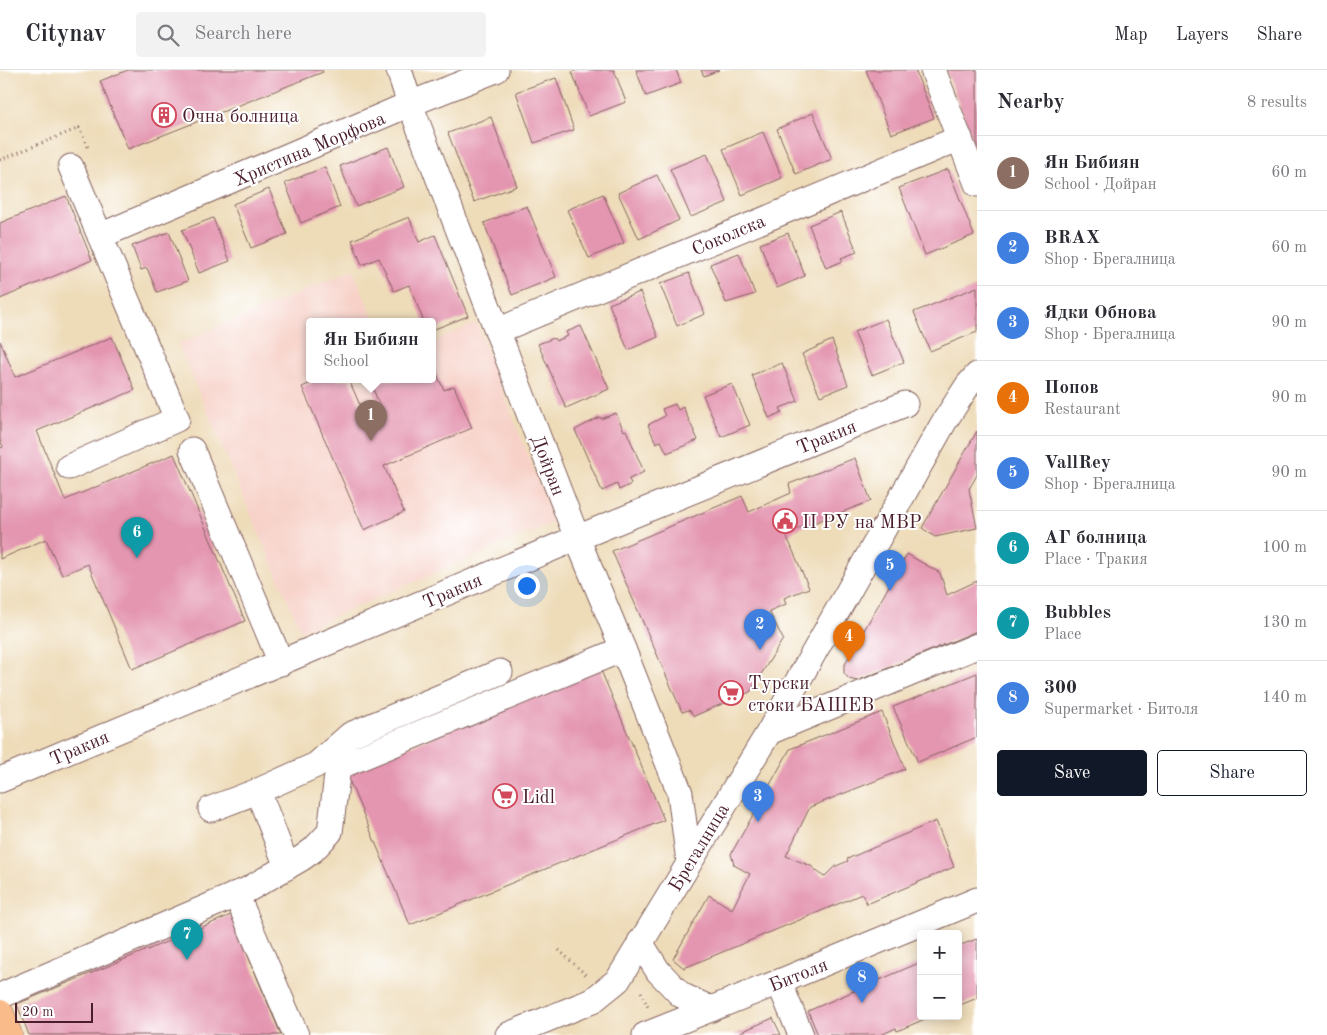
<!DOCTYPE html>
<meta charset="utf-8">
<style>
:root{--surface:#fff;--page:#f2f2f3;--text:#2b2b33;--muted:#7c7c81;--line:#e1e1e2;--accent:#111827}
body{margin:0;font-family:"Old Standard TT",serif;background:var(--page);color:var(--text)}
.controls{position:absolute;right:15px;bottom:15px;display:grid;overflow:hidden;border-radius:5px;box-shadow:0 2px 12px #0003}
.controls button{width:45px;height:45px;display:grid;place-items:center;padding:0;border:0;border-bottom:1px solid var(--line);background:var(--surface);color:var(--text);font:25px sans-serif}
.scale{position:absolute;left:15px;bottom:12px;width:78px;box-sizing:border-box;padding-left:5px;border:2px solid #4a1f2b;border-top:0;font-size:14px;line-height:18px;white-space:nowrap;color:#4a1f2b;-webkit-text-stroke:4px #fff;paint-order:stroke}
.you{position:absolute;left:526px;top:515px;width:18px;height:18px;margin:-12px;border:4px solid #fff;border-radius:50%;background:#1a73e8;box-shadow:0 0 0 8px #1a73e833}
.badge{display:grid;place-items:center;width:32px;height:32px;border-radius:50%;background:var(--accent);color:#fff;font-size:16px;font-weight:700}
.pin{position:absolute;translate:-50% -41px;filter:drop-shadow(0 1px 2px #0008)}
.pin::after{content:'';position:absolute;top:26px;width:18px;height:15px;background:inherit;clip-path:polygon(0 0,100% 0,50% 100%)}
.popup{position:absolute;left:306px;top:248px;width:130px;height:65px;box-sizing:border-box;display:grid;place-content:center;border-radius:5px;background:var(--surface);filter:drop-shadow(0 1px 4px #0005);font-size:16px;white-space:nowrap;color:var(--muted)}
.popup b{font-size:19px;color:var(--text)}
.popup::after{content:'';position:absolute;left:50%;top:100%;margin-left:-10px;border:10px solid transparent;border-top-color:var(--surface)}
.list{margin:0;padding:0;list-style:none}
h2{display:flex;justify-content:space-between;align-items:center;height:65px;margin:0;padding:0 20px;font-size:21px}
h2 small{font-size:16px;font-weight:400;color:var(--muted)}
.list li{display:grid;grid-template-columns:32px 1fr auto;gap:15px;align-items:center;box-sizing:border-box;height:75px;padding:0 20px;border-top:1px solid var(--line)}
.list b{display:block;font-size:19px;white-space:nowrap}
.list p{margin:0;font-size:16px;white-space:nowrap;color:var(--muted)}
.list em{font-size:16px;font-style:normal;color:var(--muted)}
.actions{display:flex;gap:10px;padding:15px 20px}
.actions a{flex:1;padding:11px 0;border:1px solid var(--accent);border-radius:5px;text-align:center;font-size:18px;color:var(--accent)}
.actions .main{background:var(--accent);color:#fff}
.icon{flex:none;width:28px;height:28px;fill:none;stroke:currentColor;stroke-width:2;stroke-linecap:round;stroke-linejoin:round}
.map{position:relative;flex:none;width:977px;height:965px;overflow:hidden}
header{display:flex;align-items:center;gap:30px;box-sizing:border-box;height:70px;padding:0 25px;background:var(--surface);border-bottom:1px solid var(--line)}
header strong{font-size:24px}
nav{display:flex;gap:28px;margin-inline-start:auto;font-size:18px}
.search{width:350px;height:45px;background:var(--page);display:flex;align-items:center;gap:12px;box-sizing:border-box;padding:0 18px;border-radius:5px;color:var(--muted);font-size:19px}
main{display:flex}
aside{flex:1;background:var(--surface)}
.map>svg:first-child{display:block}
.built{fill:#f7d1c8}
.building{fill:#e496b1}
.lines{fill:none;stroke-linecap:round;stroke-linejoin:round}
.minor-casing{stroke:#83615d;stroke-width:27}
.major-casing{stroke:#83615d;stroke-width:29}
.path{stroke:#83615d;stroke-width:3;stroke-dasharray:1 4;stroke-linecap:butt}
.minor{stroke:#fff;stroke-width:25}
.major{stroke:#fabb8b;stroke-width:28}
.labels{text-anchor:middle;stroke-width:4;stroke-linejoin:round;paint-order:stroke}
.poi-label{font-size:19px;fill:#4a1f2b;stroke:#fff;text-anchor:start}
.street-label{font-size:19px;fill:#4a1f2b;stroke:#fff}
</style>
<header>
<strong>Citynav</strong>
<div class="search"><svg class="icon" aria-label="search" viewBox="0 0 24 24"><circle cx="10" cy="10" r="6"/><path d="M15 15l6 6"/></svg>Search here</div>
<nav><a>Map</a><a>Layers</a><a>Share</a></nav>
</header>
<main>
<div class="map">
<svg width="977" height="965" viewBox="0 0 977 965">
<rect width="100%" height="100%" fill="#fff"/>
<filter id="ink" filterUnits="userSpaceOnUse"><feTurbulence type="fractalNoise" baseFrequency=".02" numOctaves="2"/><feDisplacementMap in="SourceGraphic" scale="10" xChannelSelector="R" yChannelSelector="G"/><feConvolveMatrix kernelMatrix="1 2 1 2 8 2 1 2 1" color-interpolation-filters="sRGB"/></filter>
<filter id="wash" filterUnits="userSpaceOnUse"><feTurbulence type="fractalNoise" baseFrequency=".0096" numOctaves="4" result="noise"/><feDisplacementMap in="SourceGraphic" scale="20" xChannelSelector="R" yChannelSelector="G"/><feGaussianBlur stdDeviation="1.12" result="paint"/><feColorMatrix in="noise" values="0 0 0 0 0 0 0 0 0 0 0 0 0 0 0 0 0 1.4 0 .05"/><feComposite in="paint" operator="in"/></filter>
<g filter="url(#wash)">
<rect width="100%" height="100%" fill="#eedcb9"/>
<!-- built -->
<path class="built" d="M353,200L375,252H310V310H432V272L476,253L554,452L301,561L178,274Z"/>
<g id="blocks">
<!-- building -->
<g class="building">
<path d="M128,0H322L323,2L128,79L100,11Z"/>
<path d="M577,0H614L626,32L589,46L572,2Z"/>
<path d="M636,0H676L681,13L646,26Z"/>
<path d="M701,0H719L704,6Z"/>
<path d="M866,0H915L934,48L891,64Z"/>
<path d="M946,0H977V82Z"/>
<path d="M556,8L574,60L534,73L516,22Z"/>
<path d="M813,43L832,89L796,104L777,59Z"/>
<path d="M491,47L517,116L474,132L448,63Z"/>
<path d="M763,62L782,108L742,125L723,79Z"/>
<path d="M388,77L404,117L356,136L340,96Z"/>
<path d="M707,84L727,132L691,147L670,99Z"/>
<path d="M325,97L340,137L301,153L285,113Z"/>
<path d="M948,99L974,165L925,185L899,118Z"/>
<path d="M657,105L679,150L639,169L618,123Z"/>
<path d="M269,119L287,164L251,178L233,134Z"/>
<path d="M603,124L624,173L589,188L567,140Z"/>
<path d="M66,126L92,190L0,229V153Z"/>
<path d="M527,136L556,207L512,225L484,153Z"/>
<path d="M841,142L857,182L841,188L843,191L826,198L809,155Z"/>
<path d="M409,147L419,172L435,165L468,246L432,260V252H424L409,215L394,221L379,188L362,195L352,170Z"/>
<path d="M213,148L230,191L199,203L182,160Z"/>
<path d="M169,162L188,211L157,222L147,198L141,200L132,176Z"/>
<path d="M788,163L805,206L777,218L760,174Z"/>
<path d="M739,183L755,224L726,233L710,194Z"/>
<path d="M689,203L705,244L677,256L660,214Z"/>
<path d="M977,217V262L930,281L914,242Z"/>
<path d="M640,222L658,267L628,280L609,234Z"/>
<path d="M886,249L904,292L872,305L854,262Z"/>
<path d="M581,256L609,319L566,338L538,274L554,268L556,271L568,266L566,262Z"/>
<path d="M112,267L135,320L37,361L65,430L174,384L245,551L132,599L88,494L62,505L46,469L0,489V378L3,377L0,370V271L15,307Z"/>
<path d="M832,270L848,315L820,326L802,284Z"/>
<path d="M782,293L798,331L780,338L782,342L769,348L752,305Z"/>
<path d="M432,294L444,320L454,316L472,358L384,396L404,442L364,460L302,317L318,310H349L366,349L382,342L371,313L379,310H432Z"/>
<path d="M732,314L750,355L721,367L703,325Z"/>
<path d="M675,334L678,340L683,337L698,370L667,383L661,371L656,373L648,355L665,346L662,339Z"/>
<path d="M616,343L624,361L626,360L644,402L629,409L631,414L619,420L617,414L602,421L575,360L600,347L601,349Z"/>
<path d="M977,361V405L969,419L977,458L935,467L922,458Z"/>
<path d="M855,388L871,431L795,460L787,467L809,518L784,528L786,534L769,541L783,569L750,622L694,646L689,640L682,642L612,481L742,426L749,442L791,423L789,414Z"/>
<path d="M907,484L940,503L947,525L977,511V561L857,611L849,609L844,603V596Z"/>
<path d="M600,598L664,750L410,855L346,703Z"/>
<path d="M977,603V667L918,692L893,637Z"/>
<path d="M882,642L905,699L810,737L786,786L811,796L824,807L834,797L848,791L847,789L936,751L954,797L867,834L862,824L684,898L673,889L709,825L732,839L750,804L734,795L731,784L790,679Z"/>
<path d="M231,845L281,965H29L17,934Z"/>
<path d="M977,869V928L958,936V876Z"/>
<path d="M921,892V946H932L897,961L896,958L881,965H818L808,941Z"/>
<path d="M773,948L781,965H734Z"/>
</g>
</g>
</g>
<g filter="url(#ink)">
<use href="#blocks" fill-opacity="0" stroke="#83615d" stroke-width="1"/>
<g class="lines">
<defs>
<g id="minor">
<path d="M399,0L410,34L577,468L623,579L680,723L689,792"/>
<path d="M933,0L977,114"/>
<path d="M71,97L100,166L410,34L496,0"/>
<path d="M497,261L960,68"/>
<path d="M192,380L281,593"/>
<path d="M69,397L177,349L100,166"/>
<path d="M769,662L977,576"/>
<path d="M0,710L577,468L905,334"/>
<path d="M258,721L287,797"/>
<path d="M211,739L258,721L316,695L350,665L500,602"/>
<path d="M236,824L296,965"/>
<path d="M640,872L658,901L681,925L711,939"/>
<path d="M779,912L801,965"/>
<path d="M0,926L247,820L302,788L313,780L330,762L338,697L623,579"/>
<path d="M508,965L592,931L618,910L769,662L944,352L968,315L977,305"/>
<path d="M645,965L779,912L977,830"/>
</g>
<path id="major" d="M0,944L8,965"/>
</defs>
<!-- minor casing -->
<use href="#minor" class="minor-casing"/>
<!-- major casing -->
<use href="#major" class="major-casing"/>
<!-- path -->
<g class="path">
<path d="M0,90L79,58L88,77"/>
<path d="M559,880L586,905"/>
<path d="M641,922L648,937"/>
</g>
<!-- minor -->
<use href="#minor" class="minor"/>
<!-- major -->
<use href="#major" class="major"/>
</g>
</g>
<!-- icons -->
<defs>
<symbol id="building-ring" viewBox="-11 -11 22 22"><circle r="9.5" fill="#fff" stroke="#d1495b" stroke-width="1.5"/><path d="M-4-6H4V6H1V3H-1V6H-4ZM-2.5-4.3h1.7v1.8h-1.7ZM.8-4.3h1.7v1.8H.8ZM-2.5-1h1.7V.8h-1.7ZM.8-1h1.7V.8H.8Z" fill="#d1495b"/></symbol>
<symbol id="civic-ring" viewBox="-11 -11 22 22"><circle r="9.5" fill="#fff" stroke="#d1495b" stroke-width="1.5"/><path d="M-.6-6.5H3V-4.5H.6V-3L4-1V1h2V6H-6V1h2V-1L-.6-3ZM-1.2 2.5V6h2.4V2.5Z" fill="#d1495b"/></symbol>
<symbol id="supermarket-ring" viewBox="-11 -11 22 22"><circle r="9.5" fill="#fff" stroke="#d1495b" stroke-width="1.5"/><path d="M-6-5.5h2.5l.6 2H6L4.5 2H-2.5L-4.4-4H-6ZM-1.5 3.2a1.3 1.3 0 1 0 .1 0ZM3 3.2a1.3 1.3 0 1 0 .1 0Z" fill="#d1495b"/></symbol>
</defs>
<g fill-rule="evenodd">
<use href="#building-ring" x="150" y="31" width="28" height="28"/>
<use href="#civic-ring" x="771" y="437" width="28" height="28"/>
<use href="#supermarket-ring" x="717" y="609" width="28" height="28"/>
<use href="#supermarket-ring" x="491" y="712" width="28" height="28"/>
</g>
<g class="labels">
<!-- poi labels -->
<g class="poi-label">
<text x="182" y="52">Очна болница</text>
<text x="802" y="458">II РУ на МВР</text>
<text x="748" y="619">Турски<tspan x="748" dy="22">стоки БАШЕВ</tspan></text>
<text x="522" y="733">Lidl</text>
</g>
<!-- street labels -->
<g class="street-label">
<text transform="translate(309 78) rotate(-23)" y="7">Христина Морфова</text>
<text transform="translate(728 164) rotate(-23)" y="7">Соколска</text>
<text transform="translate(826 366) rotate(-22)" y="7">Тракия</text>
<text transform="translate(549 395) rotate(69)" y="7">Дойран</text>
<text transform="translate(452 520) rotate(-23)" y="7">Тракия</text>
<text transform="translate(79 677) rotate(-23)" y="7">Тракия</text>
<text transform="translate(698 777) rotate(-59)" y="7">Брегалница</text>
<text transform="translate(798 904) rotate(-22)" y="7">Битоля</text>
</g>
</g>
</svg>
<div class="controls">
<button>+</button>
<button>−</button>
</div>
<div class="scale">20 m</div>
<div class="you"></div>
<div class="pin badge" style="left:371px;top:371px;background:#8d6e63">1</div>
<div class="popup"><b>Ян Бибиян</b>School</div>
<div class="pin badge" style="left:760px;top:580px;background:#3f7fe0">2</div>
<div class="pin badge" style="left:758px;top:752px;background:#3f7fe0">3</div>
<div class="pin badge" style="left:849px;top:592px;background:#e8710a">4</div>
<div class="pin badge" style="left:890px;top:521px;background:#3f7fe0">5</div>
<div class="pin badge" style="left:137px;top:488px;background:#0f9aa8">6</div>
<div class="pin badge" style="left:187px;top:890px;background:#0f9aa8">7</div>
<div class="pin badge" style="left:862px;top:933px;background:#3f7fe0">8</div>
</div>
<aside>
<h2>Nearby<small>8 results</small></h2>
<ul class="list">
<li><span class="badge" style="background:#8d6e63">1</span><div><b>Ян Бибиян</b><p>School · Дойран</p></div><em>60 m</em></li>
<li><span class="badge" style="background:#3f7fe0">2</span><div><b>BRAX</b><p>Shop · Брегалница</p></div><em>60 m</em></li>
<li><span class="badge" style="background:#3f7fe0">3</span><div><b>Ядки Обнова</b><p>Shop · Брегалница</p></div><em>90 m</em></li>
<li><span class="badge" style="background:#e8710a">4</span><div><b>Попов</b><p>Restaurant</p></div><em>90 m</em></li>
<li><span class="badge" style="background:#3f7fe0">5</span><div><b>VallRey</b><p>Shop · Брегалница</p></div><em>90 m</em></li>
<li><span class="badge" style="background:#0f9aa8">6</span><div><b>АГ болница</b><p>Place · Тракия</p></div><em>100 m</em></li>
<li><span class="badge" style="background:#0f9aa8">7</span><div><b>Bubbles</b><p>Place</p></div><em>130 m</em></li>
<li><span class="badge" style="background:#3f7fe0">8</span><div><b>300</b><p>Supermarket · Битоля</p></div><em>140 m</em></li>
</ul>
<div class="actions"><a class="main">Save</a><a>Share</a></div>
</aside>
</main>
